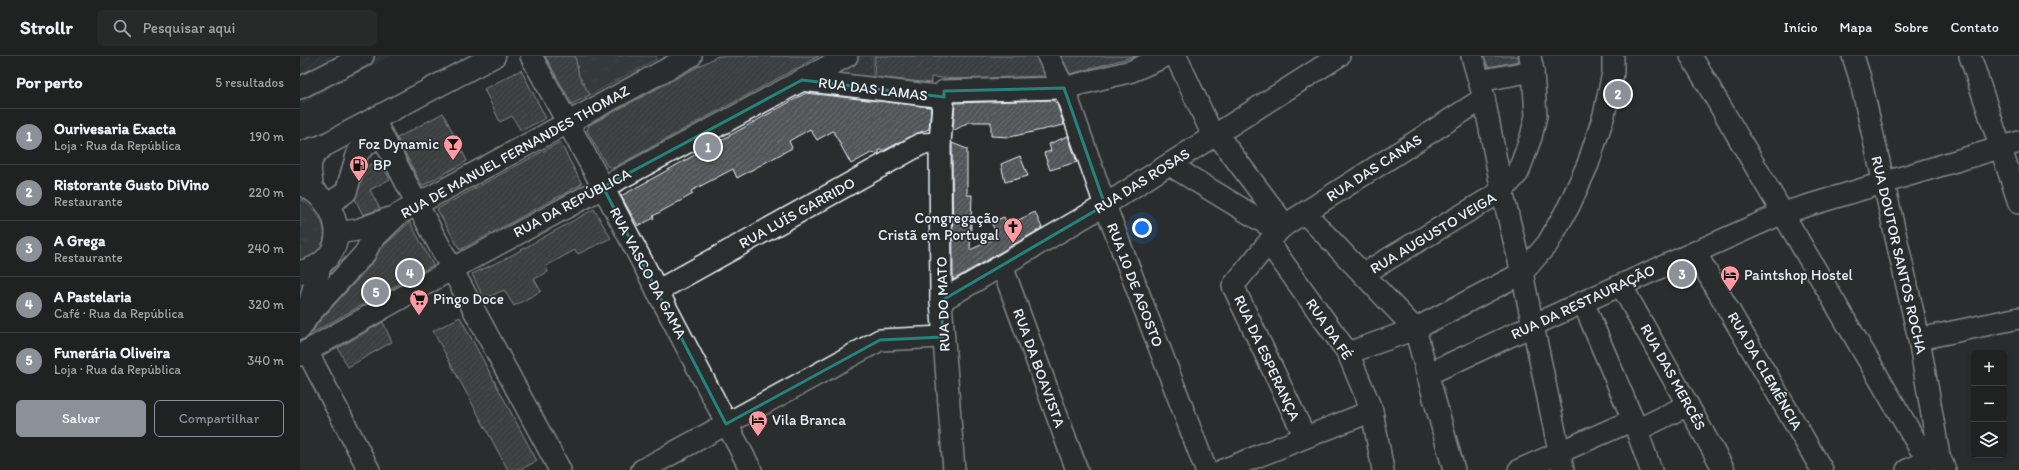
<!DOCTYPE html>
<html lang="pt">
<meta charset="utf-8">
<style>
:root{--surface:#202222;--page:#282a2a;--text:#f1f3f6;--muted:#a2a4a5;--line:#3d3f40;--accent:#8c9099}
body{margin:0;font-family:Itim,sans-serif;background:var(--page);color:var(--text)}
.controls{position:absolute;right:12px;bottom:12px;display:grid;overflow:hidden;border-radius:6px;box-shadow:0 2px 6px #0003}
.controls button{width:36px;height:36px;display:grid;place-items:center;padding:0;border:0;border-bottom:1px solid var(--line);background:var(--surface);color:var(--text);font:20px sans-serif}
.you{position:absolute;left:842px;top:172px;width:14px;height:14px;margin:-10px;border:3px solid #fff;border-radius:50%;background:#1a73e8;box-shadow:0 0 0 6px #1a73e833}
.badge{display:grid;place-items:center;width:26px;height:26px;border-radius:50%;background:var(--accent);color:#fff;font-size:13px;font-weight:700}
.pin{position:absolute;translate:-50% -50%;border:2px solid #fff;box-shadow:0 1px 4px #0006}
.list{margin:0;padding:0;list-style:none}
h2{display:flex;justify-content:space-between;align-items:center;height:52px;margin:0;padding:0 16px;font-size:17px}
h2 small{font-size:13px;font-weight:400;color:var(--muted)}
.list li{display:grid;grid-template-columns:26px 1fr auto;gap:12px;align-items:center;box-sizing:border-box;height:56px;padding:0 16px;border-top:1px solid var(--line)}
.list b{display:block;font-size:15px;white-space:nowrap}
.list p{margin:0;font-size:13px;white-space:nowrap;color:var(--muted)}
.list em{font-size:13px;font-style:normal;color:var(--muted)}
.actions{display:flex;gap:8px;padding:12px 16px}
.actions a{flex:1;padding:9px 0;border:1px solid var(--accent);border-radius:6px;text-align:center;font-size:14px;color:var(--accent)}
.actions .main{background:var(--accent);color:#fff}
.icon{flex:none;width:22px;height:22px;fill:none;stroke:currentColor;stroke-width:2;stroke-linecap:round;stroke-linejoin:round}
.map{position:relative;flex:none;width:1719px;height:414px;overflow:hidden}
header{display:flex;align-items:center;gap:24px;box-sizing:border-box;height:56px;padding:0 20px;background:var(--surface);border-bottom:1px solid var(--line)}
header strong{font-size:19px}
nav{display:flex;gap:22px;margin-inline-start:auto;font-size:14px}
.search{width:280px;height:36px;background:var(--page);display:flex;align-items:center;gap:10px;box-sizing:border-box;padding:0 14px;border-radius:6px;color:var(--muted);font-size:15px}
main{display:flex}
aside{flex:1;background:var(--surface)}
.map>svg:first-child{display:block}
.industrial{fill:url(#industrial-furrows)}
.grass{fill:url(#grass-tufts);stroke:#959ca0}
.park{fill:url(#park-dots);stroke:#959ca0}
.building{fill:url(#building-hatch);stroke:#e8f1f8}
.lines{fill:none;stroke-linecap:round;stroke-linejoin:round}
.minor-casing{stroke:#e8f1f8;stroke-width:24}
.major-casing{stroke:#e8f1f8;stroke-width:25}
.minor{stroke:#2a2d2e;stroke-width:21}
.major{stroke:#2a2d2e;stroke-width:22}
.marked{fill:none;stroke:#25827c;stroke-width:3;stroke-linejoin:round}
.labels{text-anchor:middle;stroke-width:3.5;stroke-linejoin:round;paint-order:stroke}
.street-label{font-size:15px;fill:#e8f1f8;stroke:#2a2d2e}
.poi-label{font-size:15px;fill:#e8f1f8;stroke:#2a2d2e;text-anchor:start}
</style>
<header>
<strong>Strollr</strong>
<div class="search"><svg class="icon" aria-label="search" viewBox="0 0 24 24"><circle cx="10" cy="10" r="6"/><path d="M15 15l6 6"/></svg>Pesquisar aqui</div>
<nav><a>Início</a><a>Mapa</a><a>Sobre</a><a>Contato</a></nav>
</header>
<main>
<aside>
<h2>Por perto<small>5 resultados</small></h2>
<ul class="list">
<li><span class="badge">1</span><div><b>Ourivesaria Exacta</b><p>Loja · Rua da República</p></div><em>190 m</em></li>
<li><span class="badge">2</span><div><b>Ristorante Gusto DiVino</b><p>Restaurante</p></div><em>220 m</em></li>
<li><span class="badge">3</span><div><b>A Grega</b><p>Restaurante</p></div><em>240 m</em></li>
<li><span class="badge">4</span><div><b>A Pastelaria</b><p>Café · Rua da República</p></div><em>320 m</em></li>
<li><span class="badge">5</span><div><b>Funerária Oliveira</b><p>Loja · Rua da República</p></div><em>340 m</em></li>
</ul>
<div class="actions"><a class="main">Salvar</a><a>Compartilhar</a></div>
</aside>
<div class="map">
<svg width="1719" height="414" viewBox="0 0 1719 414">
<defs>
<pattern id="industrial-furrows" width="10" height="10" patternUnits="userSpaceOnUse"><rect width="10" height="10" fill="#363a3b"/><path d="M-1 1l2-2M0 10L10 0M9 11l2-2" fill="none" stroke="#535758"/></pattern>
<pattern id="grass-tufts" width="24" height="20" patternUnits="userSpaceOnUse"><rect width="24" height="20" fill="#424648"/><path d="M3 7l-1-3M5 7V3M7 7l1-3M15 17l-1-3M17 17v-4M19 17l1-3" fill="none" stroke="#5d6163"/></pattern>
<pattern id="park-dots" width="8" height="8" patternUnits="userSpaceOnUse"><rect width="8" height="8" fill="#424648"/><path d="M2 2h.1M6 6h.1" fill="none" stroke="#5d6163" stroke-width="1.8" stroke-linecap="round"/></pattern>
<pattern id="building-hatch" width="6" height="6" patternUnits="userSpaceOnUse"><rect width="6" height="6" fill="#535759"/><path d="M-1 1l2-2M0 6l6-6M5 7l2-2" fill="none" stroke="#6c7072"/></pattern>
</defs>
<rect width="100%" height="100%" fill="#2a2d2e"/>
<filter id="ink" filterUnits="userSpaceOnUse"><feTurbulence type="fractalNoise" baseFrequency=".025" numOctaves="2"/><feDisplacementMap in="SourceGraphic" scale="8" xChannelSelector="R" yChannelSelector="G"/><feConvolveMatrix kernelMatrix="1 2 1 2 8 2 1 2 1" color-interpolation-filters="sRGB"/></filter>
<g filter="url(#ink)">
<!-- industrial -->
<path class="industrial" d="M0,0H91L0,49Z"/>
<!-- grass -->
<g class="grass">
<path d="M275,0H356L357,3L290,39L279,20Z"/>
<path d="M0,143C17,152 33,177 19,195C15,200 6,203 0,206Z"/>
</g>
<!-- park -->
<path class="park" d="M555,0H573L572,33L502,24Z"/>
<!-- building -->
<g class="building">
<path d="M245,0H275L279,20L290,39L272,48Z"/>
<path d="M418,0H519L313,112L307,110L287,75L289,69Z"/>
<path d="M575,0H736L745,20L656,23L631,21V27L574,21Z"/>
<path d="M761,0H836L770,18Z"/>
<path d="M1184,0H1218L1219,5L1188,11Z"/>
<path d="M221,14L246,62L221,75L212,60L200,66L184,33Z"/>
<path d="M506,37L631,51L629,73L615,78L585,94H579V98L571,97L551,108L533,75L517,84L510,73L489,85L492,92L437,122L433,113L391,135L393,138L353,160L354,162L338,170L321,140Z"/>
<path d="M753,44L757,48L764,69L710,81L691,80V66H669L653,75L655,47Z"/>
<path d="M143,57L167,105L122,130L97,82Z"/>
<path d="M768,80L777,106L750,114L744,97L751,95L749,88Z"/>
<path d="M260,86L282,128L160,194L137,153Z"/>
<path d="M652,87L667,93V139H672L670,194L698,181L691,166L704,161L708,169L735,156L742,172L653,224Z"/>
<path d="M720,100L728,120L705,126L701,108Z"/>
<path d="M79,104L90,123L70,134L80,153L63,159L55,143L66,111Z"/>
<path d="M294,153L311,182L278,198L275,194L246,210L248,216L234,223L241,235L214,250L204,234L184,243L172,218L203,204Z"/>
<path d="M110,166L133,209L12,277L17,268L74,205L80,193Z"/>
<path d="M160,261L237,405L219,414H208L133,275Z"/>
<path d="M83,266L92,286L48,311L38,292Z"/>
</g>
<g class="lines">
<defs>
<g id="minor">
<path d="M231,0L303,131L451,414"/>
<path d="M748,0L764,32L805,149L906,414"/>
<path d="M876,0L913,80"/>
<path d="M1172,0L1184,42L1202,135L1222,217L1263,414"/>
<path d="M1391,0L1619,391L1639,400"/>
<path d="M1553,0L1560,22L1619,283L1639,400L1645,414"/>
<path d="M1670,0L1719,147"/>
<path d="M502,24L644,41"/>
<path d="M1179,25L1233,15"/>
<path d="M0,32L63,0"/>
<path d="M74,64L117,148L260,414"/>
<path d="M916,77L985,169"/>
<path d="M870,109L978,175"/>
<path d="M27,149L46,136L58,96L70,86L82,79"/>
<path d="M1005,157L1115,273L1154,414"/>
<path d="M37,177L57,174L90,162"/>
<path d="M969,187L1048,297L1072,355L1083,414"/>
<path d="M1395,196L1522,414"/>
<path d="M702,210L777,414"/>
<path d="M1063,218L1202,135L1218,117L1231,81L1236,60L1233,15L1230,0"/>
<path d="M1321,229L1424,414"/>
<path d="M357,235L621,88L640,87"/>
<path d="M641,245L805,149L1039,0"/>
<path d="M1283,246L1333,364L1351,414"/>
<path d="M6,262L65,197L71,185L99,158L391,0"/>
<path d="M1619,283L1719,262"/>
<path d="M7,295L69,414"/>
<path d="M1048,297L1115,273L1222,217L1248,187L1269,150L1288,108L1304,59L1313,17V0"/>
<path d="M0,299L152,213L547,0"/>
<path d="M1128,318L1283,246L1483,157L1719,86"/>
<path d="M1337,374L1388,349"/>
<path d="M1005,381L933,230L978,175L985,169L1184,42"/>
<path d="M342,414L580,284L643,281"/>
<path d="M654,414L641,245L640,87L644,35L764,32L832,15L866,0"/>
<path d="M923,414L1072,355"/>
<path d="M1219,414L1333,364"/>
<path d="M1607,414L1639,400"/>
</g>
<g id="major">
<path d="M0,97L23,90L194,0"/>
<path d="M0,128C43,144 54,205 0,216"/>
<path d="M12,133C10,110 5,106 23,90"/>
<path d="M0,272L6,262L20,209"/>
</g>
</defs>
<!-- minor casing -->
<use href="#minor" class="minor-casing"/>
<!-- major casing -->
<use href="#major" class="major-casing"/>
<!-- minor -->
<use href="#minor" class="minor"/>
<!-- major -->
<use href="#major" class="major"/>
</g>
</g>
<!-- marked area -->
<path d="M0 0H1719V414H0ZM502,24L644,41V35L764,32L805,149L641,245L643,281L580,284L426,368L303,131Z" fill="#2a2d2e" fill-opacity=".55" fill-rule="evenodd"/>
<path class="marked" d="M502,24L644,41V35L764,32L805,149L641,245L643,281L580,284L426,368L303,131Z"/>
<!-- icons -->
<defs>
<symbol id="bar-pin" viewBox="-11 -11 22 30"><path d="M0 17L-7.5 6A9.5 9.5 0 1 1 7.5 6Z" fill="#ff9aa2" stroke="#2a2d2e"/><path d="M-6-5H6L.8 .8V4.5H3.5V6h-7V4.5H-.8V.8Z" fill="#111"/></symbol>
<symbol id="fuel-pin" viewBox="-11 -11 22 30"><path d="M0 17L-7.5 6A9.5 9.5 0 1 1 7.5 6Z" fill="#ff9aa2" stroke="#2a2d2e"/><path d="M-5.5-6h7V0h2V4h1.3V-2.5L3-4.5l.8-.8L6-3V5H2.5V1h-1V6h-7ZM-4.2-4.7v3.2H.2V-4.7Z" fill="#111"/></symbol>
<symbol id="church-pin" viewBox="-11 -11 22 30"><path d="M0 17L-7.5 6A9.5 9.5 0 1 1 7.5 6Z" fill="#ff9aa2" stroke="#2a2d2e"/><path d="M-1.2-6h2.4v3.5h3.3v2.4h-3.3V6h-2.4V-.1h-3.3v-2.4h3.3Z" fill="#111"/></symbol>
<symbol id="hotel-pin" viewBox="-11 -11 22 30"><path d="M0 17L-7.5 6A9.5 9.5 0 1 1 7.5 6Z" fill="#ff9aa2" stroke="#2a2d2e"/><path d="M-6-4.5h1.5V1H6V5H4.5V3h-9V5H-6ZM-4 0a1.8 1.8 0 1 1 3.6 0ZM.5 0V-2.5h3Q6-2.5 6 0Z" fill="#111"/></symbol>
<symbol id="supermarket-pin" viewBox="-11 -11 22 30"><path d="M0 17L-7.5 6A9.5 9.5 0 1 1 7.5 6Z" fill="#ff9aa2" stroke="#2a2d2e"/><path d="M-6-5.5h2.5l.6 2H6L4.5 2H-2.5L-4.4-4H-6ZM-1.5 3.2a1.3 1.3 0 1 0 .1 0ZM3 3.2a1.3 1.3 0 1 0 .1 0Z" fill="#111"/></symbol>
</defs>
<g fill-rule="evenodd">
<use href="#bar-pin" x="142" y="77" width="22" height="30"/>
<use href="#fuel-pin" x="48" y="98" width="22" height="30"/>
<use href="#church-pin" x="702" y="160" width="22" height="30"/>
<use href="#hotel-pin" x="1419" y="208" width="22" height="30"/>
<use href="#supermarket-pin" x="108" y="232" width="22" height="30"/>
<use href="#hotel-pin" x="447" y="353" width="22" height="30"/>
</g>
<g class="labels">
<!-- street labels -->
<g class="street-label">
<text transform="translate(573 33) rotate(7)" y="5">RUA DAS LAMAS</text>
<text transform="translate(215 96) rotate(-29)" y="5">RUA DE MANUEL FERNANDES THOMAZ</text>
<text transform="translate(1074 112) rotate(-33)" y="5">RUA DAS CANAS</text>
<text transform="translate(842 125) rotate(-32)" y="5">RUA DAS ROSAS</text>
<text transform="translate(272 147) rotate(-28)" y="5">RUA DA REPÚBLICA</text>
<text transform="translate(497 157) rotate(-29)" y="5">RUA LUÍS GARRIDO</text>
<text transform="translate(1133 177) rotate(-31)" y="5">RUA AUGUSTO VEIGA</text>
<text transform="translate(1599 199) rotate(77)" y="5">RUA DOUTOR SANTOS ROCHA</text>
<text transform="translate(348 217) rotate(62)" y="5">RUA VASCO DA GAMA</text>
<text transform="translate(835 229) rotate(69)" y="5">RUA 10 DE AGOSTO</text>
<text transform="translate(1283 246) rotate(-25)" y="5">RUA DA RESTAURAÇÃO</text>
<text transform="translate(643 248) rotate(-92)" y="5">RUA DO MATO</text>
<text transform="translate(1029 273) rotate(56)" y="5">RUA DA FÉ</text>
<text transform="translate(967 302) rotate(65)" y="5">RUA DA ESPERANÇA</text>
<text transform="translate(739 312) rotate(70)" y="5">RUA DA BOAVISTA</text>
<text transform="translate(1465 315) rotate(60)" y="5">RUA DA CLEMÊNCIA</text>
<text transform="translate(1373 321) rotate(61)" y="5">RUA DAS MERCÊS</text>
</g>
<!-- poi labels -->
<g class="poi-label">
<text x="139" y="93" text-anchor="end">Foz Dynamic</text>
<text x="73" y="114">BP</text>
<text x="699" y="167" text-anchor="end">Congregação<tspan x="699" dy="17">Cristã em Portugal</tspan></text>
<text x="1444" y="224">Paintshop Hostel</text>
<text x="133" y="248">Pingo Doce</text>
<text x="472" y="369">Vila Branca</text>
</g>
</g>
</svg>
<div class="controls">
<button>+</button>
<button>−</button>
<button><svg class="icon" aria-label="layers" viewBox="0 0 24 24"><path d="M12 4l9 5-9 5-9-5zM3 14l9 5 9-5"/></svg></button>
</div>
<div class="you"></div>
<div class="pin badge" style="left:408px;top:91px">1</div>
<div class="pin badge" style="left:1318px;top:38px">2</div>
<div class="pin badge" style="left:1382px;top:218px">3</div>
<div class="pin badge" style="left:110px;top:217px">4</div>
<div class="pin badge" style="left:76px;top:236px">5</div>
</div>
</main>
